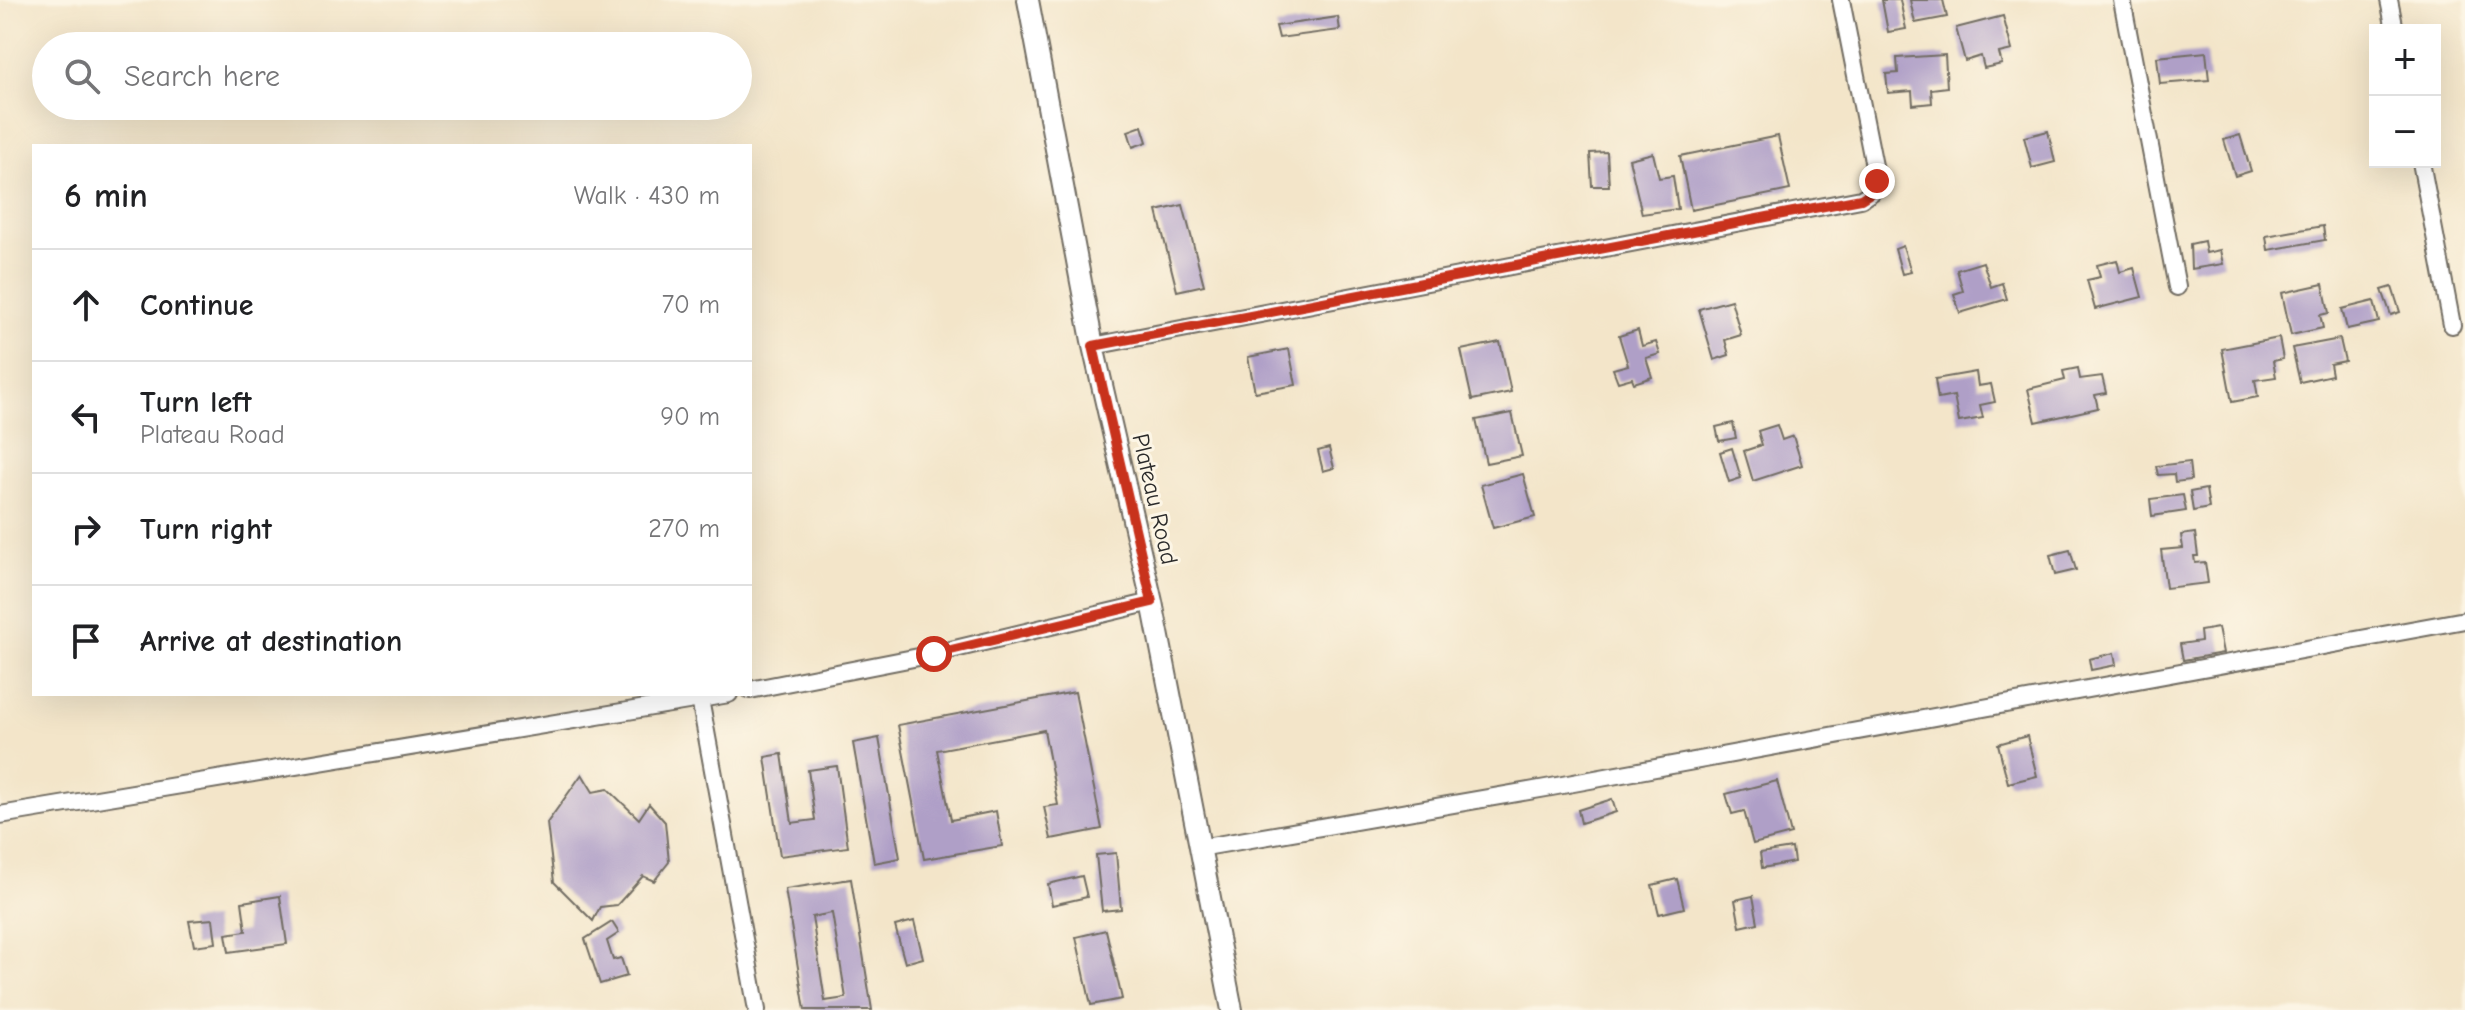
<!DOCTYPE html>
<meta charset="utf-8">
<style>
:root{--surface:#fff;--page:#f6f6f6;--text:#202124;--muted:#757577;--line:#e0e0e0}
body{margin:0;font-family:"Comic Neue",sans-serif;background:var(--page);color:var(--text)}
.controls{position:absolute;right:24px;top:24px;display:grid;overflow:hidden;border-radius:0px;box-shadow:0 8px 32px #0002}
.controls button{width:72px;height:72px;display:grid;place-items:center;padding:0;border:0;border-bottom:2px solid var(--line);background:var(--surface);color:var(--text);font:40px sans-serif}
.stop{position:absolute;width:24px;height:24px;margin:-18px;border:6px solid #c8321e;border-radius:50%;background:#fff}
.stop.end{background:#c8321e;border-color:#fff;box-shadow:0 2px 8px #0008}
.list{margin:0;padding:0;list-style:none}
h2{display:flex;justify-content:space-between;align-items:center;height:104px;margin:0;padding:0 32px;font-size:34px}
h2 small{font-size:26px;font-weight:400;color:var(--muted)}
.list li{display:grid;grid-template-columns:52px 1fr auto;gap:24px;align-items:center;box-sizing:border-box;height:112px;padding:0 32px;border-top:2px solid var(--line)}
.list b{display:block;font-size:30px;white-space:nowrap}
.list p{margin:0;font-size:26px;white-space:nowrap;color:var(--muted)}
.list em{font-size:26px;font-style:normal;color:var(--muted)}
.icon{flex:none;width:44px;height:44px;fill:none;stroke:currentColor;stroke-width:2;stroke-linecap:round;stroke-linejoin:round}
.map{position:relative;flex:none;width:2465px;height:1010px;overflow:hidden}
.search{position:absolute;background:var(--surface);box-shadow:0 8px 32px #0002;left:32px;top:32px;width:720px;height:88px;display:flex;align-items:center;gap:20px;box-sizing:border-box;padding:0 28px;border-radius:44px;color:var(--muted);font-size:30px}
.panel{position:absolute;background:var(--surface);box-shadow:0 8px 32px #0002;left:32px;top:144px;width:720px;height:552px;border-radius:0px}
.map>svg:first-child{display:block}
.building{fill:#af9fc7;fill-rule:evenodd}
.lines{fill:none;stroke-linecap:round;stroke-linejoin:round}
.minor-casing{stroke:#716c62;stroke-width:20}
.tertiary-casing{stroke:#716c62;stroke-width:24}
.minor{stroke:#fff;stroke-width:16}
.tertiary{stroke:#fff;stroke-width:20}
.route{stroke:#c8321e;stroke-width:10}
.labels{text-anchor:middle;stroke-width:6;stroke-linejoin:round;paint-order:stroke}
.street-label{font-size:24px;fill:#2b2b2b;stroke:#fcf5e5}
</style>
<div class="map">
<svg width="2465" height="1010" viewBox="0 0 2465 1010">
<rect width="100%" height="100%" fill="#fcf5e5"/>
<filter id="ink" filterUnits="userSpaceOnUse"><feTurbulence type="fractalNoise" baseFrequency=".0125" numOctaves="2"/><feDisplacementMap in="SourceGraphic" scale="16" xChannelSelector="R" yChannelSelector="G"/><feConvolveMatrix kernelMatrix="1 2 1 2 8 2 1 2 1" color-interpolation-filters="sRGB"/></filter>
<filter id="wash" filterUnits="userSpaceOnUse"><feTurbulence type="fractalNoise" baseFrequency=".006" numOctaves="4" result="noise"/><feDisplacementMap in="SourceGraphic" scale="32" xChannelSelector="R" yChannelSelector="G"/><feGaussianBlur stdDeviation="1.8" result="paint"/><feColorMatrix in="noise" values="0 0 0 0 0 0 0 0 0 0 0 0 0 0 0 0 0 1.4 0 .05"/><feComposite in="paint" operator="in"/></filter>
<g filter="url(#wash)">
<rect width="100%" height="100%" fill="#f3e5c9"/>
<g id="blocks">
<!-- building -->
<g class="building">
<path d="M1882,0H1900L1906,29L1888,32Z"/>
<path d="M1910,0H1943L1947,17L1915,23Z"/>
<path d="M2003,16L2012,50L1999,53L2002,64L1984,68L1981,56L1965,61L1956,28Z"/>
<path d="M1338,17L1340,30L1279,38L1276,26Z"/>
<path d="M2206,52L2209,80L2160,84L2157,57Z"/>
<path d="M1945,55L1947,87L1931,89L1932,103L1913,105L1912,91L1888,93L1886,74L1898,73L1897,58Z"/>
<path d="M1142,126L1147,142L1133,147L1128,131Z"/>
<path d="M2048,131L2055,162L2032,168L2024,137Z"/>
<path d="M2240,135L2251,171L2235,176L2224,140Z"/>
<path d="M1778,136L1790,190L1691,210L1680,156Z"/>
<path d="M1607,152L1609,186H1592L1590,153Z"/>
<path d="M1653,153L1659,178L1673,176L1678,209L1642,214L1629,159Z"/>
<path d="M1183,205L1204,285L1177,291L1157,211Z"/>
<path d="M2323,226L2325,240L2268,250L2266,236Z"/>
<path d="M2204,241L2206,253L2220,250L2223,264L2191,269L2190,244Z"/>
<path d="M1903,246L1911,272L1902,274L1895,249Z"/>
<path d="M2117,260L2120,272L2134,268L2142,297L2095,309L2087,280L2100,277L2097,265Z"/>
<path d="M1983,262L1991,287L2002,283L2007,299L1960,313L1954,294L1963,291L1957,270Z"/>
<path d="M2323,284L2329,313L2320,315L2323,328L2291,335L2282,293Z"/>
<path d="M2392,287L2400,312L2391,315L2382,290Z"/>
<path d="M1731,300L1741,335L1725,340L1729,355L1714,360L1699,309Z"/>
<path d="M2374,301L2379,322L2347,329L2342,309Z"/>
<path d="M1638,330L1642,346L1656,342L1660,354L1646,358L1652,377L1634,383L1632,378L1618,382L1613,369L1628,365L1619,336Z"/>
<path d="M2279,338L2283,359L2273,361L2276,377L2255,380L2258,397L2232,402L2222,349Z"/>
<path d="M2340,339L2345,361L2330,364L2332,375L2300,382L2292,348Z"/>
<path d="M1500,342L1511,392L1472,400L1461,350Z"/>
<path d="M1289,349L1296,385L1255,392L1248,357Z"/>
<path d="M2078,368L2080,379L2102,376L2106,393L2095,395L2098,408L2036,422L2028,389L2065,380L2063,371Z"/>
<path d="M1976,372L1978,386L1991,384L1995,402L1980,405L1983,418L1959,422L1954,396L1938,399L1935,379Z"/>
<path d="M1512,413L1522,456L1486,463L1476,420Z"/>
<path d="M1733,423L1736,438L1719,441L1716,427Z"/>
<path d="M1777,425L1782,440L1793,436L1802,465L1753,481L1744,451L1762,445L1758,431Z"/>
<path d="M1329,448L1334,468L1323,471L1318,451Z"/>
<path d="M1732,448L1741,478L1729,482L1720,452Z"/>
<path d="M2189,462L2191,480L2175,482L2174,474L2158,475L2156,466Z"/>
<path d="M1523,474L1535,517L1493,528L1481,485Z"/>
<path d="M2206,489L2209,508L2193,511L2190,492Z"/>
<path d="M2183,495L2186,511L2152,516L2150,499Z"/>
<path d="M2195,533L2198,556H2194L2195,563L2205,562L2208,583L2166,588L2161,550L2183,548L2181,535Z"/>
<path d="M2070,550L2076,570L2055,575L2050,555Z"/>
<path d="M2218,628L2223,653L2183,660L2180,644L2201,641L2200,631Z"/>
<path d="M2114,653L2116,665L2091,670L2089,659Z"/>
<path d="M1075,692L1102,829L1051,839L1044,807L1058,805L1044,730L937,750L951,820L996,811L1002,846L924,859L898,725Z"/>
<path d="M2027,736L2037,776L2008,783L1998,744Z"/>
<path d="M879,738L900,858L874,863L853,743Z"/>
<path d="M782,754L792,823L815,820L808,770L837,766L848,847L780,856L765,757Z"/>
<path d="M582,774L593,792L608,789L639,819L649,804L665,822L669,862L654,881L643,876L617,905L600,907L593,921L554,882L547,823Z"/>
<path d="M1777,781L1791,834L1753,844L1744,811L1732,814L1726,794Z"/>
<path d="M1612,799L1616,812L1581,823L1578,810Z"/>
<path d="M1792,848L1794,862L1762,868L1760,853Z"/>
<path d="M1116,853L1121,909L1102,911L1096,855Z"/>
<path d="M1082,876L1087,897L1052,905L1048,884Z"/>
<path d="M851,879L872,1010H805L785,889ZM832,913L846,998L825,1001L812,917Z"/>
<path d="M1677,879L1684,908L1659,914L1652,885Z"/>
<path d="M280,896L287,944L229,952L226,934L246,931L242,902Z"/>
<path d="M1753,896L1758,923L1740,927L1735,900Z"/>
<path d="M213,919L216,943L194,946L189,921Z"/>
<path d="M914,921L923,958L905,963L895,926Z"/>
<path d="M612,922L619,933L607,941L613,960L621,958L627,976L600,984L585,939Z"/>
<path d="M1106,930L1122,999L1091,1005L1076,937Z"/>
</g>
</g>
</g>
<g filter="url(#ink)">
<use href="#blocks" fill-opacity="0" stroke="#716c62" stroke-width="2"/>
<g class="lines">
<defs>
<g id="minor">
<path d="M2122,0L2177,287"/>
<path d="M2389,0L2395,30"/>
<path d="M2421,162L2452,325"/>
<path d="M1093,346L1861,199L1872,192L1877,181L1841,0"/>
<path d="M750,690L934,654L1152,602"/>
<path d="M729,694L700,699L757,1010"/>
<path d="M0,815L700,699"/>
<path d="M1199,848L1546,788L2465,620"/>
</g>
<path id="tertiary" d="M1028,0L1093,346L1152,602L1232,1010"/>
</defs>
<!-- minor casing -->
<use href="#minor" class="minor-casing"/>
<!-- tertiary casing -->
<use href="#tertiary" class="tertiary-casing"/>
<!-- minor -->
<use href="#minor" class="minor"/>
<!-- tertiary -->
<use href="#tertiary" class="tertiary"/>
</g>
</g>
<g class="lines" filter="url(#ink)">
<!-- route -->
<path class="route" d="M934,654L1152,602L1093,346L1861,199L1872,192L1877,181"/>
</g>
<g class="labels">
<!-- street labels -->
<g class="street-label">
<text transform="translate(1155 499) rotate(77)" y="8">Plateau Road</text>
</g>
</g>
</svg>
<div class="controls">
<button>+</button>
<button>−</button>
</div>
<div class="stop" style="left:934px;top:654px"></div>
<div class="stop end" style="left:1877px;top:181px"></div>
<div class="search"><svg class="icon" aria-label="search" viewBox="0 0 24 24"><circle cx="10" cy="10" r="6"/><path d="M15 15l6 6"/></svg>Search here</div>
<section class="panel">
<h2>6 min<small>Walk · 430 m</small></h2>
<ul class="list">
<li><svg class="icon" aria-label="ahead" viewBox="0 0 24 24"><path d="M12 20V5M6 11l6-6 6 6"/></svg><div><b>Continue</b></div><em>70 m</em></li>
<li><svg class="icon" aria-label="left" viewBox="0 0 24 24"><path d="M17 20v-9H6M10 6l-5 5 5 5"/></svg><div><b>Turn left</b><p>Plateau Road</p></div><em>90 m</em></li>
<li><svg class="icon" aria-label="right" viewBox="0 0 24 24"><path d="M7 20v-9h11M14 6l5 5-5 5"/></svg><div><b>Turn right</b></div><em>270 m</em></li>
<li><svg class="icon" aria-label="arrive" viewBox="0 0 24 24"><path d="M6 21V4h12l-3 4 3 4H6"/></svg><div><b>Arrive at destination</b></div></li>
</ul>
</section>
</div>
